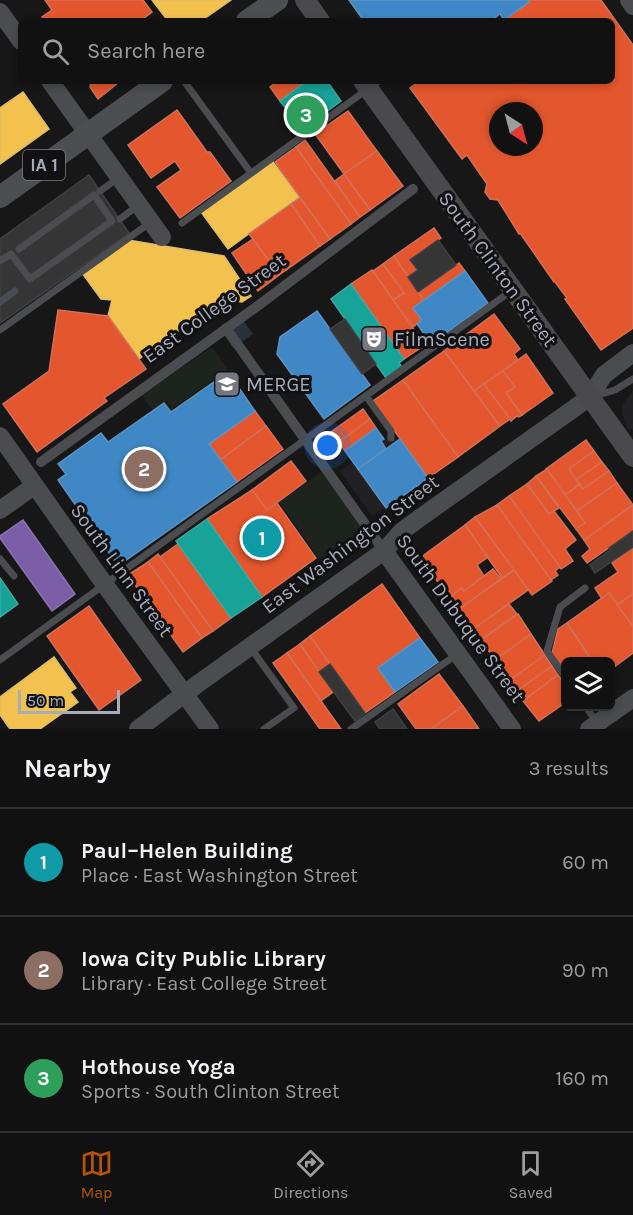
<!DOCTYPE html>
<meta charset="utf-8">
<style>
:root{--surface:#111;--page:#1e1f1f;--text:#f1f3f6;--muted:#9c9d9f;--line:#303131;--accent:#b45309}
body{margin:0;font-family:Karla,sans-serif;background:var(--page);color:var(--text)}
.controls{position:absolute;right:18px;bottom:18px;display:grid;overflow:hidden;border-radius:9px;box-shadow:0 3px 9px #0003}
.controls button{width:54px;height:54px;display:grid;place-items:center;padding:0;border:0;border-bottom:2px solid var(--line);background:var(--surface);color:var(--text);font:30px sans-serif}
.compass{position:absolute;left:489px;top:102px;width:54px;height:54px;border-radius:50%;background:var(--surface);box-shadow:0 3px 9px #0003;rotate:144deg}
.scale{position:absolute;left:18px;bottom:15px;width:102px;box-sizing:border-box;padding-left:6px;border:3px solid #a7acb9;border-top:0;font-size:16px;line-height:21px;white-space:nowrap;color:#a7acb9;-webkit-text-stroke:4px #111113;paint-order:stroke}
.you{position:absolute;left:328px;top:446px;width:21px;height:21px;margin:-15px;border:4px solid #fff;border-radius:50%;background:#1a73e8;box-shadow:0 0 0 9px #1a73e833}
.badge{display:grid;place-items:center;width:39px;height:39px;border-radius:50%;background:var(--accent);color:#fff;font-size:20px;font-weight:700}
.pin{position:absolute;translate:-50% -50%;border:3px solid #fff;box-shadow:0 2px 6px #0006}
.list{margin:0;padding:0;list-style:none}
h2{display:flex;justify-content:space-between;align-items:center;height:78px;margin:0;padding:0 24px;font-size:26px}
h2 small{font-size:20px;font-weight:400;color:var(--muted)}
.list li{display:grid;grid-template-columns:39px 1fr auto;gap:18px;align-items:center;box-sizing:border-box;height:108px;padding:0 24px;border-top:2px solid var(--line)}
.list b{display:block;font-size:22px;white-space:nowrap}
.list p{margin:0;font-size:20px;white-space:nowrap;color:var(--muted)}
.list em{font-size:20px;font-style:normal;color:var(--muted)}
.icon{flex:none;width:33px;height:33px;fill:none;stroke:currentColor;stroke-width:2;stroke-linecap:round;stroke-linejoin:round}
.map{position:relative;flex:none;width:633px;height:729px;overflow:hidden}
.search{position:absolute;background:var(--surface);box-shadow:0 3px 9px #0003;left:18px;right:18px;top:18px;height:66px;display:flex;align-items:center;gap:15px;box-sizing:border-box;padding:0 21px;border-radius:9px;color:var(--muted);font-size:22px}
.sheet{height:402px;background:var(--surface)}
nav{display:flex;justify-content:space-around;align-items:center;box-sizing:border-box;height:84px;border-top:2px solid var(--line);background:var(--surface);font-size:16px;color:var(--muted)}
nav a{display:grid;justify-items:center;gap:3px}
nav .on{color:var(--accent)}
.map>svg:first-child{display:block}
.built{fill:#212123}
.green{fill:#1d241e}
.water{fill:#29323a}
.homes{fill:#f2c14e;stroke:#dcbb6e;stroke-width:1.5}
.shops{fill:#e4572e;stroke:#d27058;stroke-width:1.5;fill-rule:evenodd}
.offices{fill:#7b5ea7;stroke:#8875ac;stroke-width:1.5}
.schools{fill:#3f88c5;stroke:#5e93c1;stroke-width:1.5}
.public{fill:#17a398;stroke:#42a6a2;stroke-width:1.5}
.building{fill:#353536;stroke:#3f4043;stroke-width:1.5}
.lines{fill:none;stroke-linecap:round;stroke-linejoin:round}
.service{stroke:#4b4c50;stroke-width:7}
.pedestrian{stroke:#4b4c50;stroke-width:10}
.tertiary{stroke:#4b4c50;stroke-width:18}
.secondary{stroke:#4a4a4e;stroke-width:20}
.primary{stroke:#4d4e52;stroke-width:22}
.labels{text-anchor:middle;stroke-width:6;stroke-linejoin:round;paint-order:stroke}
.shield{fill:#111113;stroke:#7a7e87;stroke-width:1.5}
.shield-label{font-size:18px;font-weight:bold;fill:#a7acb9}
.street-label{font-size:20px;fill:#a7acb9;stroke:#111113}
.poi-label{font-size:20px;fill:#a7acb9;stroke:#111113;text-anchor:start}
</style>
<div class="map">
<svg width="633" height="729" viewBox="0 0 633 729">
<rect width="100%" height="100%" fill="#171717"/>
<!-- built -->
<g class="built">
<path d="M633,390V430L628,429L625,424L622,411L624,402Z"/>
<path d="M393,434L427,481L372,516L340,471Z"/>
</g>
<!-- green -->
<g class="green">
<path d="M212,347L228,370L172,409L166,401L153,411L142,395Z"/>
<path d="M322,472L364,530L321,561L279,502Z"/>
</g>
<!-- water -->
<path class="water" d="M239,315L253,334L233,348L220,329Z"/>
<!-- homes -->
<g class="homes">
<path d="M152,0H231L201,21H168Z"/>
<path d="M23,92L49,129L0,164V108Z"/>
<path d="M273,162L299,197L228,249L201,212Z"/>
<path d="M128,240L224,256L251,296L242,302L222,300L139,359L108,316L112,300L101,299L82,273Z"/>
<path d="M54,657L76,688L70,692L78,702L40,729H10L0,715V697Z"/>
</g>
<!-- shops -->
<g class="shops">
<path d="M45,0H143L152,12L140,21H45L42,17L52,10Z"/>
<path d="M528,0H601L633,45V328L601,350L565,299L567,298L555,282H554L520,233L519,234L498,200L490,199L485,192L487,184L467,155L462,159L410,88L420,81H612V21H502L529,2ZM498,111H534V147H498Z"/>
<path d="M91,81H118V83L98,99L90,87Z"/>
<path d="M278,81H307L280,101L270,87Z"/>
<path d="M177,110L207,152H210L231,181L180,218L157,187L181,170L175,161L151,178L128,145Z"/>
<path d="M348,111L377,151L344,174L315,134Z"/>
<path d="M305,140L360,217L351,224L296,147Z"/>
<path d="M296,147L351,224L330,239L275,162Z"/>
<path d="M377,151L403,186L370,210L344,174Z"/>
<path d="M344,174L370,210L360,217L335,181Z"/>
<path d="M300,198L330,239L320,246L291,204Z"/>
<path d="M291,204L320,246L279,275L249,234Z"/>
<path d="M434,228L441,238L410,260L418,270L408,277L394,256Z"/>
<path d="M253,239L279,275L258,291L232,253Z"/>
<path d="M394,256L424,300L413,308L422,320L413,327L393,300L404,293L383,264Z"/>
<path d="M459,263L465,271L424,300L418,292Z"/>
<path d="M383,264L404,293L393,300L373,271Z"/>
<path d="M372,270L425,345L404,359L351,284Z"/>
<path d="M58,310L108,316L146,369L104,398L107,401L37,452L3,404L49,371Z"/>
<path d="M494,314L520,349L514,354L518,360L474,391L444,351Z"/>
<path d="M444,351L500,426L458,457L403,380Z"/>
<path d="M526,354L553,393L522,415L506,393L515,387L503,371Z"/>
<path d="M503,371L515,387L506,393L522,415L519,417L517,416L511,421L484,384Z"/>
<path d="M403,380L458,457L428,478L373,401Z"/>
<path d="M484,384L510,419L500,426L474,391Z"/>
<path d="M363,409L370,419L339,442L331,432Z"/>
<path d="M255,411L266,426L220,460L209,444Z"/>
<path d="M370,419L376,428L345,451L339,442Z"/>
<path d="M266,426L283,449L237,482L220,460Z"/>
<path d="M586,440L594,451L569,469L580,484L565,495L546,469Z"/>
<path d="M594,451L602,462L576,480L569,469Z"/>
<path d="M291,461L306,481L267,510L252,490Z"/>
<path d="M602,462L609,471L583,489L576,480Z"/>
<path d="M547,469L585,523L576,529L536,476Z"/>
<path d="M609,471L617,483L577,511L565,495L580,484L583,489Z"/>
<path d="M536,476L559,508L549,514L527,484Z"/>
<path d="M617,483L633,505L584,540L576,529L585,523L577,511Z"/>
<path d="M527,484L549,514L554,511L576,540L565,549L573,561L561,569L509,496Z"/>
<path d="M252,490L267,510L277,503L316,558L262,597L207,519Z"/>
<path d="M509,496L560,567L555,571L558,575L551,580L497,505Z"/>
<path d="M497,505L552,581L532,595L475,517Z"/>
<path d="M633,505V531L587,563L582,556L590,549L584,540Z"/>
<path d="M475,517L514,570L502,578L465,525Z"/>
<path d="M465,525L488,557L477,565L484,576L464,591L462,588L449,598L423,561L424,555Z"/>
<path d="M178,544L231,618L213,631L160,557Z"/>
<path d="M633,547V594L617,605L609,593L602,599L595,588L618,572L612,563Z"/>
<path d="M158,554L213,631L202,638L148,562Z"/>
<path d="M148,562L202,638L183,652L128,575Z"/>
<path d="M493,569L501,579L458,610L449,598L462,588L464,591Z"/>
<path d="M514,570L528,590L472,630L458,610Z"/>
<path d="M382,584L420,638L378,668L395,692L365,713L310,636Z"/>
<path d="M609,593L633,626V653L610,670V662H593L567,623Z"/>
<path d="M633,594V626L617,605Z"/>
<path d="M509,604L517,614L479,641L472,630Z"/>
<path d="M89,606L141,680L99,710L47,636Z"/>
<path d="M518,614L531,634L495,660L481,640Z"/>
<path d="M567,623L593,662H566V673L552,653L558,629Z"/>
<path d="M531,634L545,655L510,680L495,660Z"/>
<path d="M310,636L330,664L319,672L300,644Z"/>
<path d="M300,644L333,692L321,701L287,653Z"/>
<path d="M287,653L321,701L341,729H320L273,663Z"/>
<path d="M545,655L552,666L517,691L510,680Z"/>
<path d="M552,666L558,675L523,701L517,691Z"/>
<path d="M439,674L463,706L431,729H416L398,704Z"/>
<path d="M558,675L566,685V702L539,721L523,701Z"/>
<path d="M463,706L479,729H431Z"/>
</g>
<!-- offices -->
<path class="offices" d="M23,520L75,594L52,611L0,538V536Z"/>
<!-- schools -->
<g class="schools">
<path d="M349,0H528L529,2L504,20L500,14L491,21H364Z"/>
<path d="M465,271L488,303L431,344L417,324L422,320L413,308Z"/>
<path d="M317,311L370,385L324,419L277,354L280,337Z"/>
<path d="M228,372L255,411L209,444L237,482L125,561L121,555L114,560L58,480L66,474L58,464L101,433L108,442L164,403L171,412Z"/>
<path d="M376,428L384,439L381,441L386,449L358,469L345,451Z"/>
<path d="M400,439L428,478L386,508L358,469Z"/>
<path d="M420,638L438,662L395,692L378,668Z"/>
</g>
<!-- public -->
<g class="public">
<path d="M307,81H327L341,101L302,130L280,101Z"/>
<path d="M351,284L404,359L399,363L402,367L386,378L331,299Z"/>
<path d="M207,519L262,597L231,618L176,541Z"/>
<path d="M0,578L18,604L0,617Z"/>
</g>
<!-- building -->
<g class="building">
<path d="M89,175L129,233L0,323V239Z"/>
<path d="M438,240L456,265L418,292L408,277L418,270L410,260Z"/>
<path d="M345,319L376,364L362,374L330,329Z"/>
<path d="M633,531V547L595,573L590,565L610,550L609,548Z"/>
<path d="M330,664L365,713L355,721L319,672Z"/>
<path d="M393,709L407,729H380L375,722Z"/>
</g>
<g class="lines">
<!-- service -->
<g class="service">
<path d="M184,81L251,173"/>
<path d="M100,191L117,179"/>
<path d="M120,219L137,206"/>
<path d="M182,223L379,81"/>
<path d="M0,261L11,254L30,279L112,221L94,195L19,249"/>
<path d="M0,302L15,291"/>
<path d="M0,330L151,222"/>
<path d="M366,396L391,431V438"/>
<path d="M595,396L615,390L633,379"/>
<path d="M0,559L14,576"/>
<path d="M250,647L294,708L264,729"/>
<path d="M0,660L511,291"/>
<path d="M566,678L547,651L560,607L585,588"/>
<path d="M585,706L596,721"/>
<path d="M351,729L456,655"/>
</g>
<!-- pedestrian -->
<g class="pedestrian">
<path d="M226,328L384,551"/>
<path d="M41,462L263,302L413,189"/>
</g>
<!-- tertiary -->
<g class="tertiary">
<path d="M629,0L633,6"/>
<path d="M0,12L21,41"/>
<path d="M50,81L162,237"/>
<path d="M0,436L105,585L210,729"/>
<path d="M0,510L34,486"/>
<path d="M384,551L512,729"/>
<path d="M138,729L199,683L384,551L402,531L424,515L590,397L604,375L633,353"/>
<path d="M589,729L633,698"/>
</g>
<!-- secondary -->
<g class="secondary">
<path d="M305,0L320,21"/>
<path d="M363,81L633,457"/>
</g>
<!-- primary -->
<g class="primary">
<path d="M247,21L277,0"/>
<path d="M0,197L162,81"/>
</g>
</g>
<!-- icons -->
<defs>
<symbol id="theatre-square" viewBox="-11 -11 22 22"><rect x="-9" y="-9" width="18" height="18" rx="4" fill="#757880" stroke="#111113"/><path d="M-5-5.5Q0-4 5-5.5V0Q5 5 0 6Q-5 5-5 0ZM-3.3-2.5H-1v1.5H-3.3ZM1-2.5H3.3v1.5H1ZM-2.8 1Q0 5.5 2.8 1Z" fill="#fff"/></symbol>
<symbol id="university-square" viewBox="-11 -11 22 22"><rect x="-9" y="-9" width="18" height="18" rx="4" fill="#757880" stroke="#111113"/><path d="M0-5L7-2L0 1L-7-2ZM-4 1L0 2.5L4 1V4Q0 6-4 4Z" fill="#fff"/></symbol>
</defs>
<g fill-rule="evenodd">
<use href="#theatre-square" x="359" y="324" width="30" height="30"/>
<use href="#university-square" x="212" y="369" width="30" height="30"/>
</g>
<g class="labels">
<!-- shield labels -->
<rect class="shield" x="23" y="150" width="42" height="30" rx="4.5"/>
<g class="shield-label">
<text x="44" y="171">IA 1</text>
</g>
<!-- street labels -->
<g class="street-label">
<text transform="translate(498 269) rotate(54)" y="7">South Clinton Street</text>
<text transform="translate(214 308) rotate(-36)" y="7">East College Street</text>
<text transform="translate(350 544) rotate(-37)" y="7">East Washington Street</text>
<text transform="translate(122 570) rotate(54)" y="7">South Linn Street</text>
<text transform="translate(461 618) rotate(54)" y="7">South Dubuque Street</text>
</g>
<!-- poi labels -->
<g class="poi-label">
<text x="394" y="346">FilmScene</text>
<text x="246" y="391">MERGE</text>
</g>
</g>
</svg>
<div class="controls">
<button><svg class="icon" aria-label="layers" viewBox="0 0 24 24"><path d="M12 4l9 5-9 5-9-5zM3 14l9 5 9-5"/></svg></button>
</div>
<svg class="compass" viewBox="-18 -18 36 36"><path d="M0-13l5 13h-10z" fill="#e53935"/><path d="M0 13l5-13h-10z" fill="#9c9d9f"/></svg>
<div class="scale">50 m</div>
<div class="you"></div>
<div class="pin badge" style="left:262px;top:538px;background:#0f9aa8">1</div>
<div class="pin badge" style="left:144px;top:469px;background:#8d6e63">2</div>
<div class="pin badge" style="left:306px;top:115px;background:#2e9e5b">3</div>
<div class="search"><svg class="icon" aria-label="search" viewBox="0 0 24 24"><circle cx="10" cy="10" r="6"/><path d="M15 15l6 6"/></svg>Search here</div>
</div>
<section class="sheet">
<h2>Nearby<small>3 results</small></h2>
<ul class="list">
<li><span class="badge" style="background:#0f9aa8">1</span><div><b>Paul–Helen Building</b><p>Place · East Washington Street</p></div><em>60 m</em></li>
<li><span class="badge" style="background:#8d6e63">2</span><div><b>Iowa City Public Library</b><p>Library · East College Street</p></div><em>90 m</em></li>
<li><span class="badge" style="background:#2e9e5b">3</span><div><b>Hothouse Yoga</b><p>Sports · South Clinton Street</p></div><em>160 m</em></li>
</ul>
</section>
<nav>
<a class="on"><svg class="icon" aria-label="map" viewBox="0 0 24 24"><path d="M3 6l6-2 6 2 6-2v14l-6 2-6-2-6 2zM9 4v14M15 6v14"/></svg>Map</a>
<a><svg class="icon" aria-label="directions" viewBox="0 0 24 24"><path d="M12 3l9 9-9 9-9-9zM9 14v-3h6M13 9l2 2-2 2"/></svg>Directions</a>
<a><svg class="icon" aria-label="saved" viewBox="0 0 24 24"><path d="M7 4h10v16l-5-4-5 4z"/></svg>Saved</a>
</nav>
